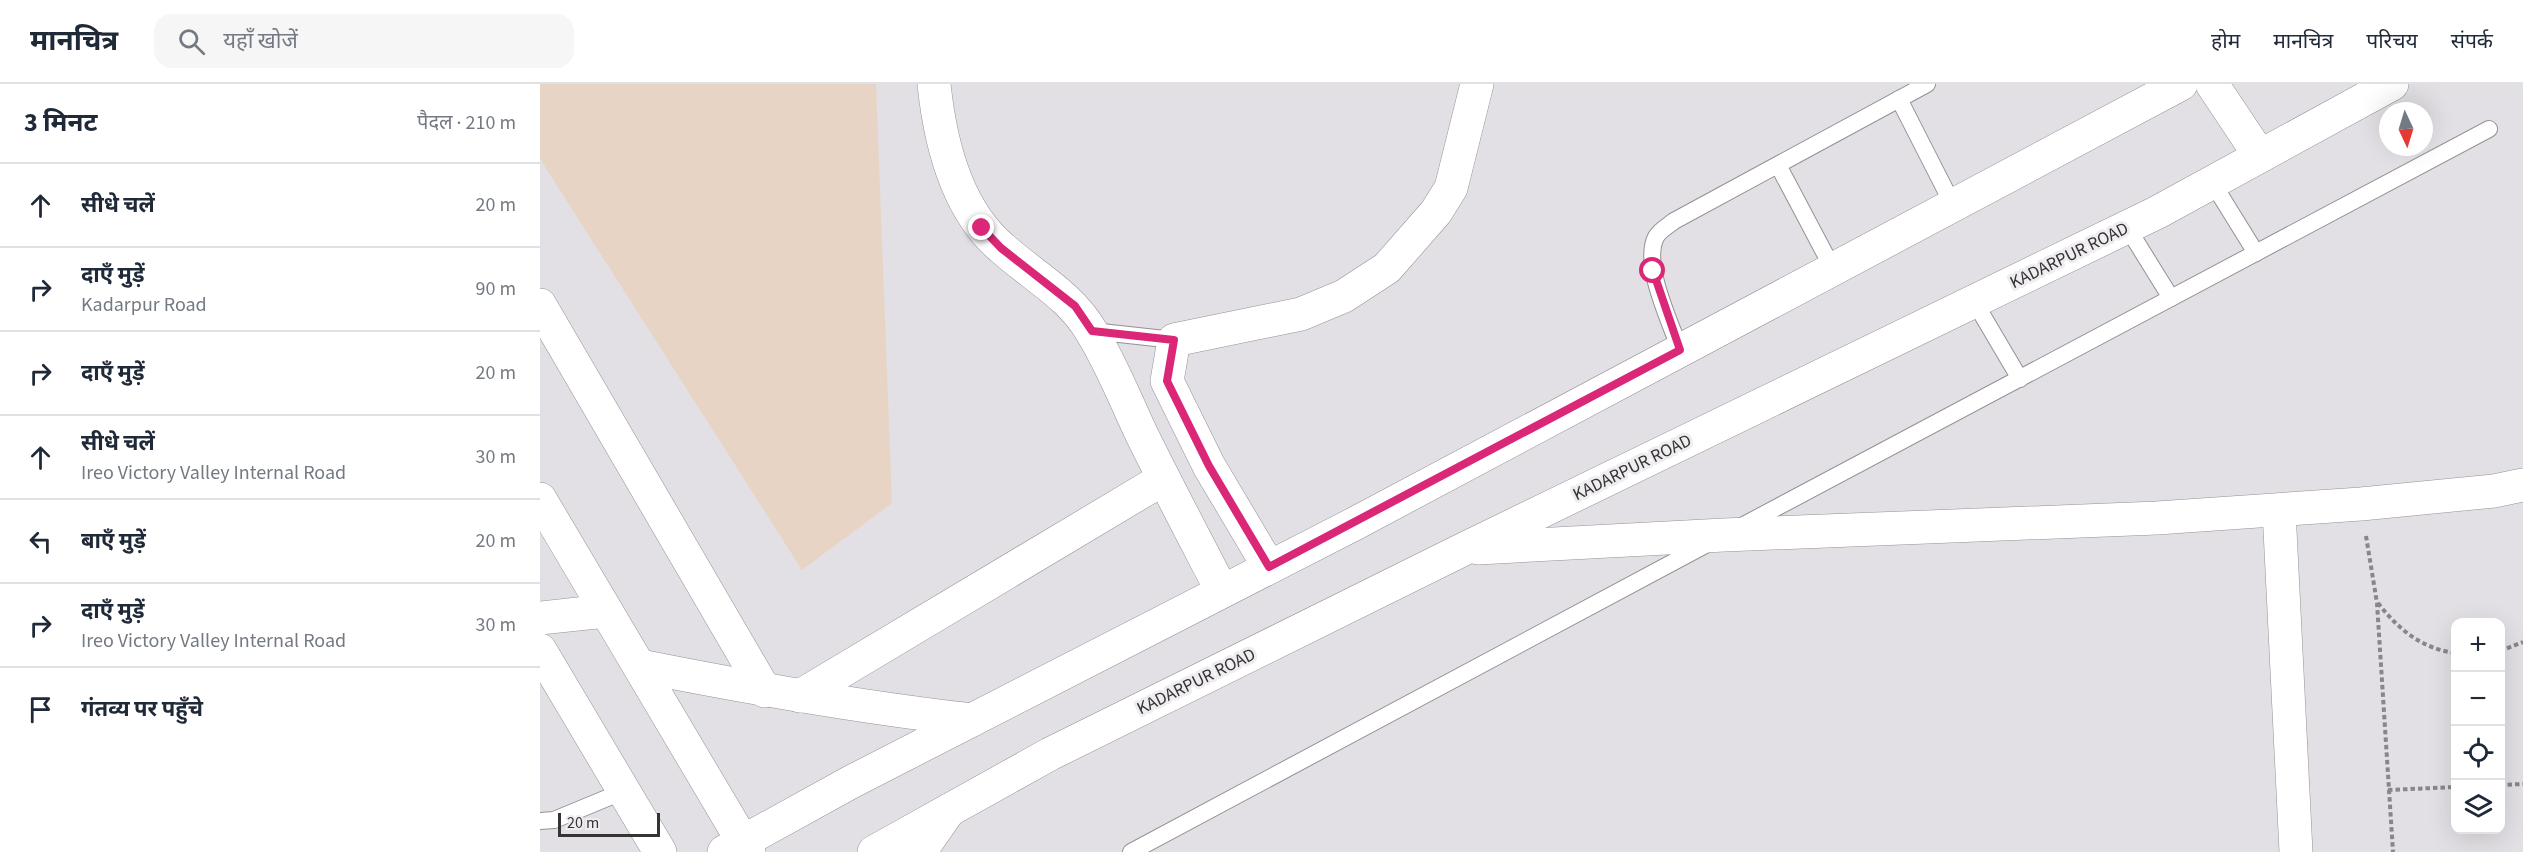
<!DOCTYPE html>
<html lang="hi">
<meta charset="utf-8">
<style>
:root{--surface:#fff;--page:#f6f6f7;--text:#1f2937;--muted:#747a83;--line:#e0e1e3}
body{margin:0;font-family:"Source Sans 3","Noto Sans Devanagari",sans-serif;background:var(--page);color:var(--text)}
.controls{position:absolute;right:18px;bottom:18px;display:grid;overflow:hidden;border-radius:12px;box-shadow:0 6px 24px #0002}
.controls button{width:54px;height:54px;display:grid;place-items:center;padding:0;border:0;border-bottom:2px solid var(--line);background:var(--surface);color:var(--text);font:30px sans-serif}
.compass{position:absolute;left:1839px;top:18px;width:54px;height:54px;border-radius:50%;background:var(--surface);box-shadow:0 6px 24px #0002;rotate:176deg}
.scale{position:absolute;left:18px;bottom:15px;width:102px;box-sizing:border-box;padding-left:6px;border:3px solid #353435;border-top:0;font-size:16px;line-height:21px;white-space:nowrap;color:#353435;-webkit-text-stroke:4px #f0edf1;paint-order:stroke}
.stop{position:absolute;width:18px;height:18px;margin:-14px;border:4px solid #db2777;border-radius:50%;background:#fff}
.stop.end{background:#db2777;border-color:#fff;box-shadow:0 2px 6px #0008}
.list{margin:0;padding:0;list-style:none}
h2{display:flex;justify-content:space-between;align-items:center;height:78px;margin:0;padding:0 24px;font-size:26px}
h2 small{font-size:20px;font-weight:400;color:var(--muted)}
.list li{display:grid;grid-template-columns:39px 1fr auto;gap:18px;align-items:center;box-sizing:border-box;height:84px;padding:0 24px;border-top:2px solid var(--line)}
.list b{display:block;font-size:22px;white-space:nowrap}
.list p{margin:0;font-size:20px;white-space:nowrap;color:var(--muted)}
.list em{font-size:20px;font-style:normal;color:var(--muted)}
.icon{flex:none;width:33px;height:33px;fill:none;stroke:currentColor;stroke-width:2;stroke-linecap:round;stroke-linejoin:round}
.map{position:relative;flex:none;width:1983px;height:768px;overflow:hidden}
header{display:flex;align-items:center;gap:36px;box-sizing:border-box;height:84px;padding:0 30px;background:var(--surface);border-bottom:2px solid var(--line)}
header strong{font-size:28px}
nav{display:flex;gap:33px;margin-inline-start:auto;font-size:21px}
.search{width:420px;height:54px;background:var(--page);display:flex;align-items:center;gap:15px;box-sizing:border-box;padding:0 21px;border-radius:18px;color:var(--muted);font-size:22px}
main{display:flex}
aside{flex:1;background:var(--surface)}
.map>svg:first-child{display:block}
.commercial{fill:#e7d4c4}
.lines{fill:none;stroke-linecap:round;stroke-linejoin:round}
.service-casing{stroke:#939194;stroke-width:18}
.minor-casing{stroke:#939194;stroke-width:34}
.tertiary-casing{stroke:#939194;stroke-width:34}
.secondary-casing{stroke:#939194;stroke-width:34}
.path{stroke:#888689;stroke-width:4;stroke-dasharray:4.5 3;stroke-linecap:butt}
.service{stroke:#fff;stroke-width:16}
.minor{stroke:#fff;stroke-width:33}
.tertiary{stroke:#fff;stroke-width:33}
.secondary{stroke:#fff;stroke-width:33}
.route{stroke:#db2777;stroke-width:8}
.labels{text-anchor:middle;stroke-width:6;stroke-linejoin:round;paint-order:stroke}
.street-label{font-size:18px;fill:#353435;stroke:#f0edf1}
</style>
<header>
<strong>मानचित्र</strong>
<div class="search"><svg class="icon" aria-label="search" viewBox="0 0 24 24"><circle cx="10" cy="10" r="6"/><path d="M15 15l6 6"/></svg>यहाँ खोजें</div>
<nav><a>होम</a><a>मानचित्र</a><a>परिचय</a><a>संपर्क</a></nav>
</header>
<main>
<aside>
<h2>3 मिनट<small>पैदल · 210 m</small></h2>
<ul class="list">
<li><svg class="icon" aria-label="ahead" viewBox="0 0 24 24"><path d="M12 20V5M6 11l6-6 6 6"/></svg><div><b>सीधे चलें</b></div><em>20 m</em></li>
<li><svg class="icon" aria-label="right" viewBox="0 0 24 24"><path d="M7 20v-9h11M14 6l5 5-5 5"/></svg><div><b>दाएँ मुड़ें</b><p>Kadarpur Road</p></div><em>90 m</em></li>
<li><svg class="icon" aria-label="right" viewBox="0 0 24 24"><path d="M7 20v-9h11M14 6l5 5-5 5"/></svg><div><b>दाएँ मुड़ें</b></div><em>20 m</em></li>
<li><svg class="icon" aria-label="ahead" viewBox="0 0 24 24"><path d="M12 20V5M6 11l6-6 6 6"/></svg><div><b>सीधे चलें</b><p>Ireo Victory Valley Internal Road</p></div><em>30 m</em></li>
<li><svg class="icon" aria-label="left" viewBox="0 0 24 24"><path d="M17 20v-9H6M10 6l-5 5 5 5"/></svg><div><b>बाएँ मुड़ें</b></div><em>20 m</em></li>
<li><svg class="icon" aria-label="right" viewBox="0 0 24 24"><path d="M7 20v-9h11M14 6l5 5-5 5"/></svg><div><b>दाएँ मुड़ें</b><p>Ireo Victory Valley Internal Road</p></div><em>30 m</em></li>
<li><svg class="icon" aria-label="arrive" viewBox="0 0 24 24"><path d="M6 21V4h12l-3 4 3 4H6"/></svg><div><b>गंतव्य पर पहुँचे</b></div></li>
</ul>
</aside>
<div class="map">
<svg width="1983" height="768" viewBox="0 0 1983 768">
<rect width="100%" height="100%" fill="#e2e0e4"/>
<!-- commercial -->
<path class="commercial" d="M0,0H336L352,419L262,486L0,75Z"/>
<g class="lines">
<defs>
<g id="service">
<path d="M1359,15L1413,121"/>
<path d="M1238,81L1293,185"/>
<path d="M1672,98L1716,169"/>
<path d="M1587,143L1631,214"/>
<path d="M1434,217L1480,295"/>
<path d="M552,247L634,256"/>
<path d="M1140,266C1130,237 1102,180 1116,153C1120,146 1128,142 1134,137L1387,0"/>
<path d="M1200,443L1949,45"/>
<path d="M0,737L14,736L84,707"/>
<path d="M591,768L1169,459"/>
</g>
<g id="minor">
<path d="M394,0C400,58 416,125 462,164C493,192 530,211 551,247C571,279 585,315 601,349C627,402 655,455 682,507"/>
<path d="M1739,426L1756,768"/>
<path d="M729,483L669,382L627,297L634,256L761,230L804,212L847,184L896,128L911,104L937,0"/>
<path d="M260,612L623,395"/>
</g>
<g id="tertiary">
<path d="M1672,0L1720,72"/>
<path d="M0,221L225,607"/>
<path d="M938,464L1184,451L1617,434L1821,420L1954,407L1983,401"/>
<path d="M0,534L66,527"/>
<path d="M184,768L311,698L816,439L1641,0"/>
<path d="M334,768L510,670L924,465L1618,128L1852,0"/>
</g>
<g id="secondary">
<path d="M0,415L209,768"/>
<path d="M0,566L120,768"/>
<path d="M100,582C210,604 320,623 432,636"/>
<path d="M380,768L409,726"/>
</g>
</defs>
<!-- service casing -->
<use href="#service" class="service-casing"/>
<!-- minor casing -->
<use href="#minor" class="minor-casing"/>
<!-- tertiary casing -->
<use href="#tertiary" class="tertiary-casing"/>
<!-- secondary casing -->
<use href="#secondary" class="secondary-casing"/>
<!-- path -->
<g class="path">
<path d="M1826,452L1837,519L1853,768"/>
<path d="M1838,519C1858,545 1882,565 1916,569"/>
<path d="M1960,567L1983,558"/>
<path d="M1960,701L1983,700"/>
<path d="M1848,706L1916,703"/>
</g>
<!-- service -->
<use href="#service" class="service"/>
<!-- minor -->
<use href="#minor" class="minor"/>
<!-- tertiary -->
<use href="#tertiary" class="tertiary"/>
<!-- secondary -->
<use href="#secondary" class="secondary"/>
</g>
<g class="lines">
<!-- route -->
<path class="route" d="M442,144L461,164L535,222L552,247L634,256L627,297L669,382L729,483L1140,266L1113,187"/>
</g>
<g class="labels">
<!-- street labels -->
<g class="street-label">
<text transform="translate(1529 171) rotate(-26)" y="6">KADARPUR ROAD</text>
<text transform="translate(1092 383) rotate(-26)" y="6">KADARPUR ROAD</text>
<text transform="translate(656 597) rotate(-26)" y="6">KADARPUR ROAD</text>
</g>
</g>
</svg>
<div class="controls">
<button>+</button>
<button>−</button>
<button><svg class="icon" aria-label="locate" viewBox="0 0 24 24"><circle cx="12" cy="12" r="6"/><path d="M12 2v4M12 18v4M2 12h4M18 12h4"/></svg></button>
<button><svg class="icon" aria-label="layers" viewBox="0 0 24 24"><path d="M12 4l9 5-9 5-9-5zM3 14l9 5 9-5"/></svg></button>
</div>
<svg class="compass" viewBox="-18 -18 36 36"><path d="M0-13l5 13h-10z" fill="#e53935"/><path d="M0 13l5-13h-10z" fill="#747a83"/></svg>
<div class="scale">20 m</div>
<div class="stop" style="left:1113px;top:187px"></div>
<div class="stop end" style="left:442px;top:144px"></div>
</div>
</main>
